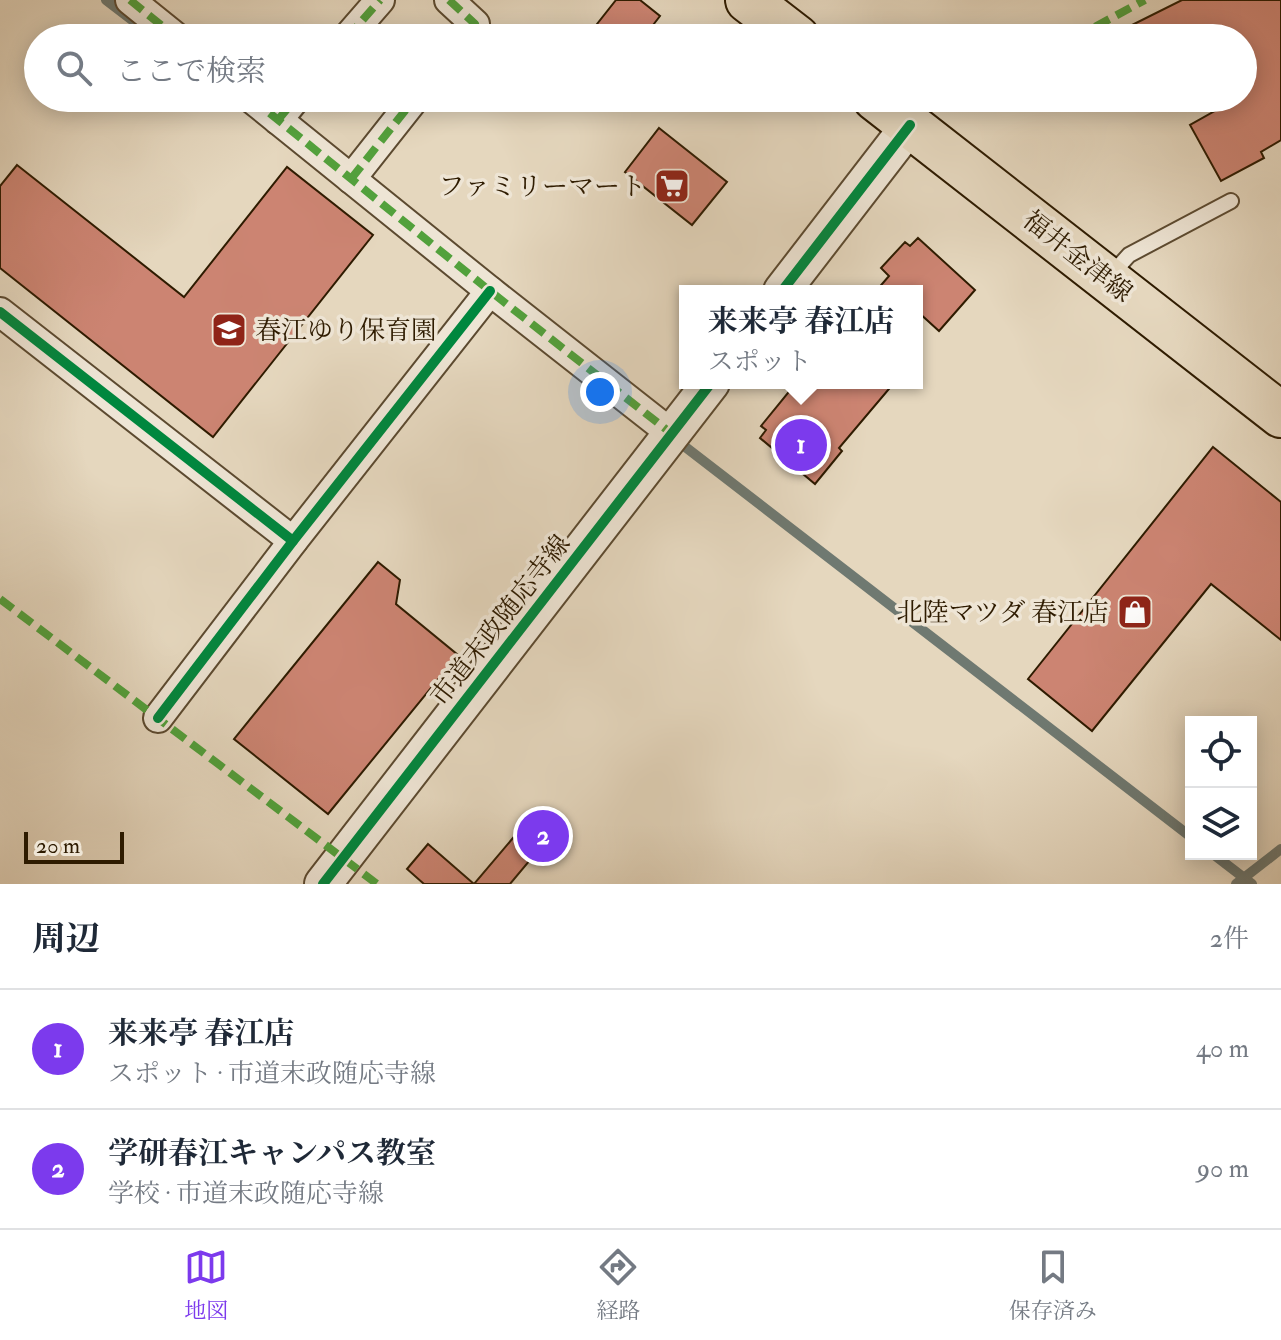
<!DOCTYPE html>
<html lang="ja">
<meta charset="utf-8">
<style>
:root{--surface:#fff;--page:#f2f2f3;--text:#1f2937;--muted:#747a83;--line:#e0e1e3;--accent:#7c3aed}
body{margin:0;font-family:"IM FELL Double Pica","Noto Serif JP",serif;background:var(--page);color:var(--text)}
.controls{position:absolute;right:24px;bottom:24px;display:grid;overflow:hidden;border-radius:0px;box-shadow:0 4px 20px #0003}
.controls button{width:72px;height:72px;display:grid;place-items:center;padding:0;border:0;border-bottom:2px solid var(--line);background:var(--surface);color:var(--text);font:40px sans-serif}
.scale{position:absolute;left:24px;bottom:20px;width:100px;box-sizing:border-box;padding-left:8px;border:4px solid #2e1b00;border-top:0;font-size:22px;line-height:28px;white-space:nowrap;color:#2e1b00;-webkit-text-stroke:6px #eee5d5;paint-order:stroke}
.you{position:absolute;left:600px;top:392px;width:28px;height:28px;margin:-20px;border:6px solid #fff;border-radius:50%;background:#1a73e8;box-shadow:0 0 0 12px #1a73e833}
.badge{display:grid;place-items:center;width:52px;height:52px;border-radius:50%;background:var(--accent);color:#fff;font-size:26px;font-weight:700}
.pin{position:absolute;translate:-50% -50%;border:4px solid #fff;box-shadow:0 2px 8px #0006}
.popup{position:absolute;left:679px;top:285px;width:244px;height:104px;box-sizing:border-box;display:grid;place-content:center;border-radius:0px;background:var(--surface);filter:drop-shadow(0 2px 6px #0005);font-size:26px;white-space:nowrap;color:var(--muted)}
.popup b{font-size:30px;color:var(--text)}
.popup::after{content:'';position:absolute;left:50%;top:100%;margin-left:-16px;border:16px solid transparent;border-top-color:var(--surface)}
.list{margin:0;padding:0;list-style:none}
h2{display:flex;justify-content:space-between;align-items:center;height:104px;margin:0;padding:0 32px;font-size:34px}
h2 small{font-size:26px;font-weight:400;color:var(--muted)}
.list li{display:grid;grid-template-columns:52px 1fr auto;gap:24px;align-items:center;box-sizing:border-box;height:120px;padding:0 32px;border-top:2px solid var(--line)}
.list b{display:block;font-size:30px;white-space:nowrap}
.list p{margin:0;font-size:26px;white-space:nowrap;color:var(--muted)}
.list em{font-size:26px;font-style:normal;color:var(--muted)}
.icon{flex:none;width:44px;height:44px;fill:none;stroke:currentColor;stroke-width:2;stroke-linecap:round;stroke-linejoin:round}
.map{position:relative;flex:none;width:1281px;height:884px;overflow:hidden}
.search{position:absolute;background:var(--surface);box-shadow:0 4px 20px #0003;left:24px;right:24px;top:24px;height:88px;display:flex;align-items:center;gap:20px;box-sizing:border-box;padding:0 28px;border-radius:44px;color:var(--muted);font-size:30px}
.sheet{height:344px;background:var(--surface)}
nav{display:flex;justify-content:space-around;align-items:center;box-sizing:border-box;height:112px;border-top:2px solid var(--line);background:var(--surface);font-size:22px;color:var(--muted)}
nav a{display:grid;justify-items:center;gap:4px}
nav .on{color:var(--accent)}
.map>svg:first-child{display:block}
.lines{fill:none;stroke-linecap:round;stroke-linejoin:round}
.stream{stroke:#6f7971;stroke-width:10}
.building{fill:#cc8472;stroke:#2e1b00;stroke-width:2}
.service-casing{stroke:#5c4a30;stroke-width:18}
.minor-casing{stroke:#5c4a30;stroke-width:32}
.tertiary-casing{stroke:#5c4a30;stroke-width:40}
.primary-casing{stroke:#2e1b00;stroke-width:48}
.service{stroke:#eee5d5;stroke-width:14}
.minor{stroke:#eee5d5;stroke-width:28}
.tertiary{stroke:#eee5d5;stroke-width:36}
.primary{stroke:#e5d7be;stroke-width:44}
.quiet{stroke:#52a13c;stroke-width:8;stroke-dasharray:16 8;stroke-linecap:butt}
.cycleway-casing{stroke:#eee5d5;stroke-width:15}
.cycleway{stroke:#00873e;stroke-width:10}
.labels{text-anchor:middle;stroke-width:7;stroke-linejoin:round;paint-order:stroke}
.poi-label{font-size:26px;fill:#2e1b00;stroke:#eee5d5;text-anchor:end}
.street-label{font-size:26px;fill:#2e1b00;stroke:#eee5d5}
</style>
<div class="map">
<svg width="1281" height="884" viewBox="0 0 1281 884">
<rect width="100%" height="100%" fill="#e5d7be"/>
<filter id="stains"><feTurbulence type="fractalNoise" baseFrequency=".0025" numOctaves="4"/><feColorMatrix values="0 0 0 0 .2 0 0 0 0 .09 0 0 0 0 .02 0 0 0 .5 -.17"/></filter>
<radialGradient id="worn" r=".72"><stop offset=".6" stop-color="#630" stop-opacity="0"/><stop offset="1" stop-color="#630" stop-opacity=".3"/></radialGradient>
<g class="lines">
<!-- stream -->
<g class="stream">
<path d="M106,0L149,33"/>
<path d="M675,439L1191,837"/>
<path d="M1213,854L1252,884"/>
<path d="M1236,884L1281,849"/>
</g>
</g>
<!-- building -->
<g class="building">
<path d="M616,0H640L660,16L643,38H586Z"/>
<path d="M1182,0H1281V140L1261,152L1264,158L1221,181L1190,125L1238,98H1243V38H1106Z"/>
<path d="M659,128L727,182L692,225L625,172Z"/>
<path d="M17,165L184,297L287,167L373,235L213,437L0,268V186Z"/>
<path d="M918,238L975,290L939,331L917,311V291H876L889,276L881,268L905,242L910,246Z"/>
<path d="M796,383H894L839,448L842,451L815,484L760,438L766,430L761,426Z"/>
<path d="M1213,447L1281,502V640L1211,584L1092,731L1028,679Z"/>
<path d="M378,562L400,580L396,604L458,655L328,814L234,739Z"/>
<path d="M535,812L556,829L510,884H474Z"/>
<path d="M428,844L474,884H424L407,869Z"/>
</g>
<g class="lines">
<defs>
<path id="service" d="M1110,276L1129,255L1231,201"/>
<g id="minor">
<path d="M130,0L177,38"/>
<path d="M449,0L475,24L464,38"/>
<path d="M347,38L380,0"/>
<path d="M251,98L490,291L672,434"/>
<path d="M278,120L296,98"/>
<path d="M351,179L415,98"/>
<path d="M0,312L293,541"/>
<path d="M158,718L293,541L490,291"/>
</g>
<g id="tertiary">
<path d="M782,291L910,125"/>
<path d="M323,884L711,383"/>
</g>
<g id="primary">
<path d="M748,0L797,38"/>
<path d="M875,98L1281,415"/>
</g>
</defs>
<!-- service casing -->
<use href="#service" class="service-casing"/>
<!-- minor casing -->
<use href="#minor" class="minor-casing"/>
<!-- tertiary casing -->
<use href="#tertiary" class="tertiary-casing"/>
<!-- primary casing -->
<use href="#primary" class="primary-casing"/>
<!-- service -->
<use href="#service" class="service"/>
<!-- minor -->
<use href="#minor" class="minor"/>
<!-- tertiary -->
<use href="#tertiary" class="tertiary"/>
<!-- primary -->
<use href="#primary" class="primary"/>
<!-- quiet -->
<g class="quiet">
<path d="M130,0L177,38"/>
<path d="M449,0L475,24L464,38"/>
<path d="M347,38L380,0"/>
<path d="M1074,38L1145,0"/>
<path d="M251,98L490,291L672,434"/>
<path d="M954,102L962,98"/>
<path d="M278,120L296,98"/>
<path d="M351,179L415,98"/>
<path d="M0,599L377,884"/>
</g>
<defs>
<g id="cycleway">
<path d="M782,291L910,125"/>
<path d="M0,312L293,541"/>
<path d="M158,718L293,541L490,291"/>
<path d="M323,884L711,383"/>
</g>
</defs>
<!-- cycleway casing -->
<use href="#cycleway" class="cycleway-casing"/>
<!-- cycleway -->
<use href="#cycleway" class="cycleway"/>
</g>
<!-- icons -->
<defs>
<symbol id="supermarket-square" viewBox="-11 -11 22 22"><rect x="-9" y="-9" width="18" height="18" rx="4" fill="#8f2418" stroke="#eee5d5"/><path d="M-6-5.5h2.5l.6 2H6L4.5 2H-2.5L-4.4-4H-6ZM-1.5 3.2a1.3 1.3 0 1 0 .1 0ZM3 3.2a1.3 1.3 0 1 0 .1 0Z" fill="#fff"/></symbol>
<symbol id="school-square" viewBox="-11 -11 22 22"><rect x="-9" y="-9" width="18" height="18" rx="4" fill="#8f2418" stroke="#eee5d5"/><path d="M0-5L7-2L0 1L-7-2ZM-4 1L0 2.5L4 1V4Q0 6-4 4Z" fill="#fff"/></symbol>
<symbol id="shop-square" viewBox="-11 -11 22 22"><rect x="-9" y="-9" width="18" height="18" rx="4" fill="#8f2418" stroke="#eee5d5"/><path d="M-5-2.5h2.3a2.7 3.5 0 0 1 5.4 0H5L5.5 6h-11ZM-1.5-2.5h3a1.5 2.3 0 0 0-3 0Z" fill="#fff"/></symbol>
</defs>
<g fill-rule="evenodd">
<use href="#supermarket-square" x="652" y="166" width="40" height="40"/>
<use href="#school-square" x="209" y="310" width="40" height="40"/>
<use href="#shop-square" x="1115" y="592" width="40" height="40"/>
</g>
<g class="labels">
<!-- poi labels -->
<g class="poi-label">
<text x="646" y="195">ファミリーマート</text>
<text x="255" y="339" text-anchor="start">春江ゆり保育園</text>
<text x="1109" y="621">北陸マツダ 春江店</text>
</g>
<!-- street labels -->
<g class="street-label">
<text transform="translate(1078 256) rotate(38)" y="9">福井金津線</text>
<text transform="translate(500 620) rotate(-52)" y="9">市道末政随応寺線</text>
</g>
</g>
<rect width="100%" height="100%" filter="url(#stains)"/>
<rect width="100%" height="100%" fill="url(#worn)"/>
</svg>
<div class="controls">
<button><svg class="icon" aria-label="locate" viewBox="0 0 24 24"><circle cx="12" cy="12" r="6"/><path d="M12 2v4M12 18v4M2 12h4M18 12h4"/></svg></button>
<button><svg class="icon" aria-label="layers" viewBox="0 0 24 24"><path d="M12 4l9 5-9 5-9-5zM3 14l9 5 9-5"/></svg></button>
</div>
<div class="scale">20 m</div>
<div class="you"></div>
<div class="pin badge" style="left:801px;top:445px">1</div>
<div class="popup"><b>来来亭 春江店</b>スポット</div>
<div class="pin badge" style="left:543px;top:836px">2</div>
<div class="search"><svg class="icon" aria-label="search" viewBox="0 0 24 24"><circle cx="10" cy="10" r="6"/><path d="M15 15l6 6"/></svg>ここで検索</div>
</div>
<section class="sheet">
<h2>周辺<small>2件</small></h2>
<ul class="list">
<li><span class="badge">1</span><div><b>来来亭 春江店</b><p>スポット · 市道末政随応寺線</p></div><em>40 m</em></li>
<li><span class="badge">2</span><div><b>学研春江キャンパス教室</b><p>学校 · 市道末政随応寺線</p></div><em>90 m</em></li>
</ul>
</section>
<nav>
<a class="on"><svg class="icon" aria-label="map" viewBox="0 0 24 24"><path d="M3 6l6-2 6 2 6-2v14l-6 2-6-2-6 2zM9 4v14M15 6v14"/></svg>地図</a>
<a><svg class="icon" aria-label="directions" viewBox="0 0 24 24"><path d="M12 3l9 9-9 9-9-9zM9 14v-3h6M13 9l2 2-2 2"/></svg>経路</a>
<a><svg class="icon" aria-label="saved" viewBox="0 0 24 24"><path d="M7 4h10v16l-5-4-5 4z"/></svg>保存済み</a>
</nav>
